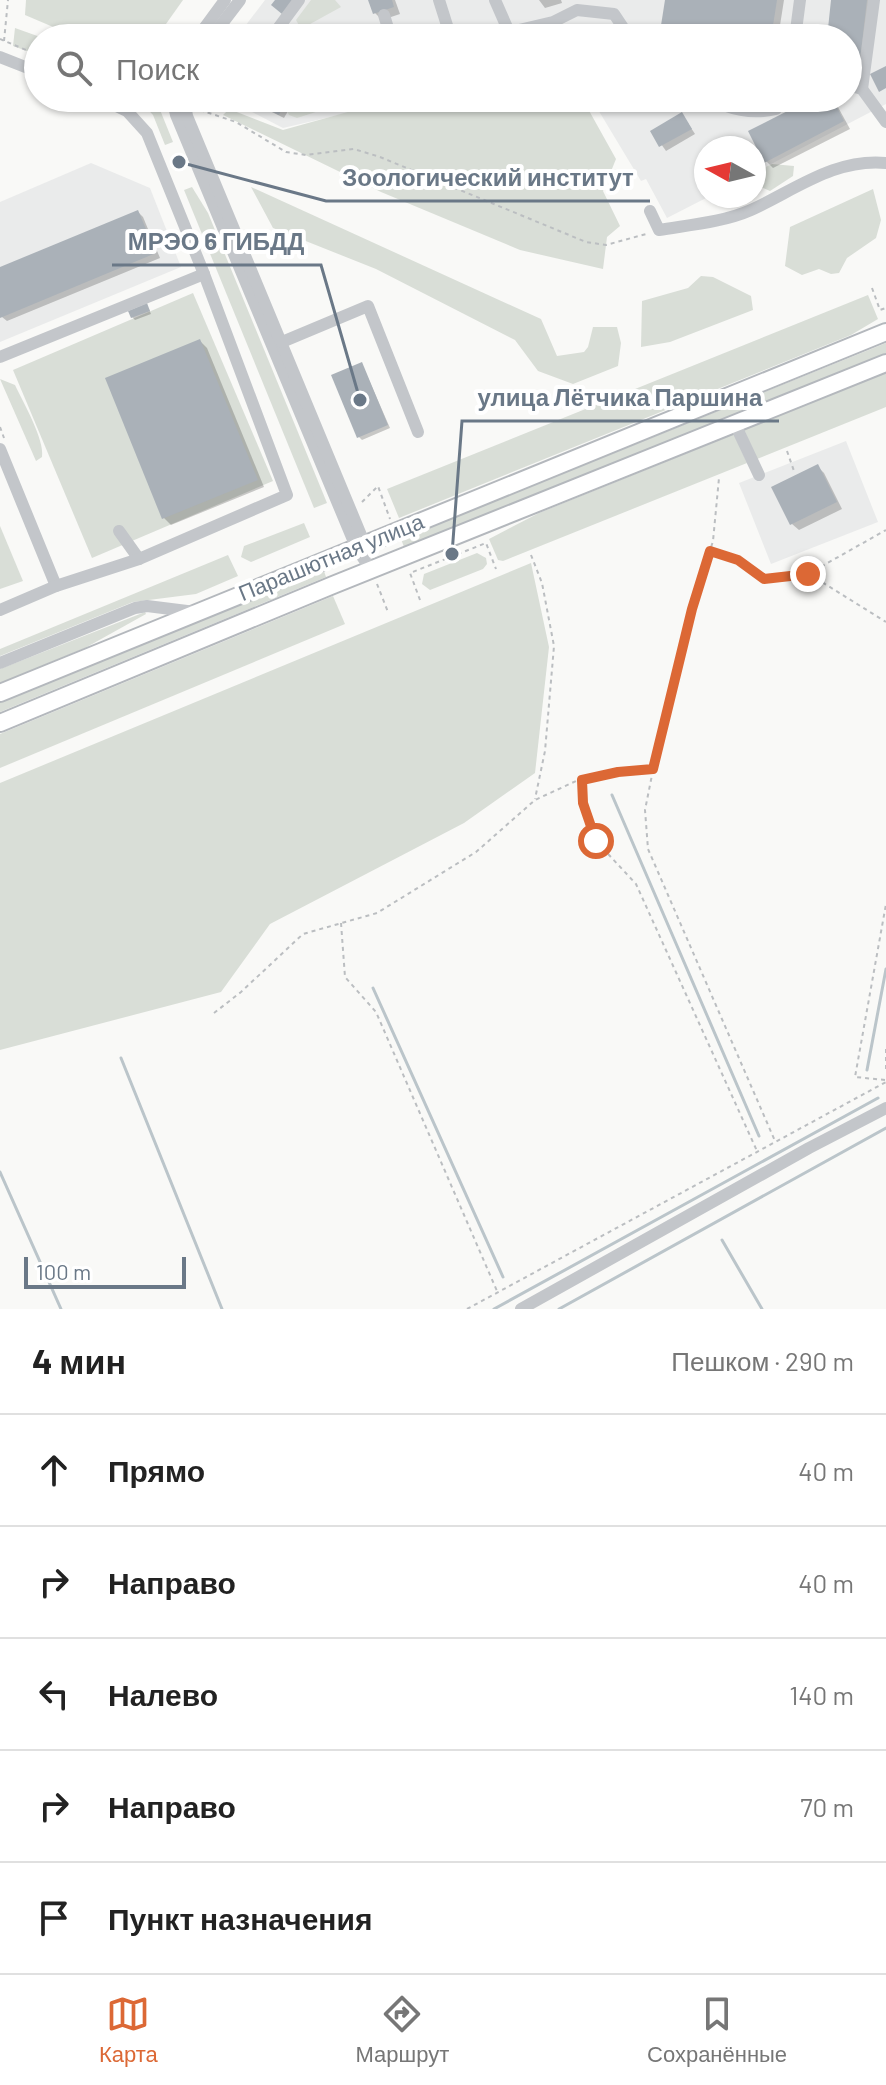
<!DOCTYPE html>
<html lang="ru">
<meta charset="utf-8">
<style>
:root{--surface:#fff;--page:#f2f2f2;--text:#222;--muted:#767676;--line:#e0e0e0;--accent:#dc6835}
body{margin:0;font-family:Barlow,sans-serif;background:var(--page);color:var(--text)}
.compass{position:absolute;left:694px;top:136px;width:72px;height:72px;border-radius:50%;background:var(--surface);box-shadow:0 2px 6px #0004;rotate:278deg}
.scale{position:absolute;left:24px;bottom:20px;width:162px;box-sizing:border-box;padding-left:8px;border:4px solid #6a7887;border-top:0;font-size:22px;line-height:28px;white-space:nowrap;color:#6a7887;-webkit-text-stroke:6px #fff;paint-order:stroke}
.stop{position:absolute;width:24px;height:24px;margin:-18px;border:6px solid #dc6835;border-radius:50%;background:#fff}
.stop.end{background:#dc6835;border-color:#fff;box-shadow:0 2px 8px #0008}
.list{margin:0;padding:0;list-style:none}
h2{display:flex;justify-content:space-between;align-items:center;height:104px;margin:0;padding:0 32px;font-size:34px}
h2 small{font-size:26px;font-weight:400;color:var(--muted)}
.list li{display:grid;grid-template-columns:52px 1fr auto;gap:24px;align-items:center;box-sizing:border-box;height:112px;padding:0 32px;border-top:2px solid var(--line)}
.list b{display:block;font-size:30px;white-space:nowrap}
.list em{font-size:26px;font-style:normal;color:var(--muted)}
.icon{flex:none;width:44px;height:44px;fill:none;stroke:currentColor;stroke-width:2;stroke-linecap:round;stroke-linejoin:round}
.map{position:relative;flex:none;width:886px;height:1309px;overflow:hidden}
.search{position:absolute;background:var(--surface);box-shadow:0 2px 6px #0004;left:24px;right:24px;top:24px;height:88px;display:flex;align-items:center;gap:20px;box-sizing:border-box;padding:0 28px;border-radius:44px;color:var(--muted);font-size:30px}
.sheet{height:664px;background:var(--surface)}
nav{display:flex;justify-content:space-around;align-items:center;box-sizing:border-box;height:112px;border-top:2px solid var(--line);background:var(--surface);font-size:22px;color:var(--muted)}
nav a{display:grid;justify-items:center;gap:4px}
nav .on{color:var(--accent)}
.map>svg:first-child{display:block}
.built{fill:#eaebeb}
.green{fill:#d9ded7}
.shadow{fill:#0003}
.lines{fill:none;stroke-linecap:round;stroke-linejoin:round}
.stream{stroke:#bbc5ca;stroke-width:3}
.building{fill:#aab1b8}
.major-casing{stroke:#b4b8bd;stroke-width:20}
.path{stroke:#bbbec1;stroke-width:2;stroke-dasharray:4 4;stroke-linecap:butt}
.minor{stroke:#c3c6ca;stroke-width:12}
.major{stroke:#fff;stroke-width:16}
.route{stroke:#dc6835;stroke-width:10}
.labels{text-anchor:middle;stroke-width:8;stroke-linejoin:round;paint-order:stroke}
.street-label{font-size:22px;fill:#6a7887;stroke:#fff}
.leader{fill:none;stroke:#6a7887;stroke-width:3}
.callout-dot{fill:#6a7887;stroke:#fff;stroke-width:3}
.callout-label{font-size:24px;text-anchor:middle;font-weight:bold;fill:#6a7887;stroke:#fff;stroke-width:8;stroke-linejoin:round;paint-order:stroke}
</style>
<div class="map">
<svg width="886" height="1309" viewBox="0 0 886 1309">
<rect width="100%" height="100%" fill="#f9f9f7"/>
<!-- built -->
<g class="built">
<path d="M265,0H886V104L754,173V148H706V196H710L667,218L646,179L641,181L591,98H848V38H236Z"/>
<path d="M225,98H412L283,128Z"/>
<path d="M91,163L150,188L181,267L0,342V202Z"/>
<path d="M846,441L878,522L771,564L739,483Z"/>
</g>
<!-- green -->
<g class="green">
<path d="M26,0H183L156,38H79L25,15Z"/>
<path d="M311,0H335L341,7L301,29L296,20Z"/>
<path d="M15,28L43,38H38V55L13,46Z"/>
<path d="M141,98L156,100L173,142L165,145L153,115L140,101Z"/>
<path d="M292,98H342V99L341,104L297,118L289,115L286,108Z"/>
<path d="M398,98H582L616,159L603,191L620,226L607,237L603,269L520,250L381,192L223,115L229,109L283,130Z"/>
<path d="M772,164L794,166L793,176L770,191L754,184V172Z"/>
<path d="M192,187L208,213L327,503L314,508L184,190Z"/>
<path d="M251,187L541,319L557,356L584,352L588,347L593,327H617L621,343L618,366L573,384L538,371L515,340L376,269L273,228Z"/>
<path d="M873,189L881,220L876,238L847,258L839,273L831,274L819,269L802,275L785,266L790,227Z"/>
<path d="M701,276L713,277L751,296L753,310L670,342L641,347L642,301L688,288Z"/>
<path d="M193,293L273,481L92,558L13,370Z"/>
<path d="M868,295L878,319L851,335L399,518L387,489Z"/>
<path d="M886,343V353L404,547L401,539Z"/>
<path d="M886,373V407L757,459L744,430Z"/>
<path d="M0,379L15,385C23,402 45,440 42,457L36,461Z"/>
<path d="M734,434L747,463L503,561L498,560L489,539L539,513Z"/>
<path d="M304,523L310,537L251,562L241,557L244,546Z"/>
<path d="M0,526L23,581L0,589Z"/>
<path d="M477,553L486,558L487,564L483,569L430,590L422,584L424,574Z"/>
<path d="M228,555L238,576L196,594L133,602L0,656V649Z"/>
<path d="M531,563L549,647L535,773L464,823L270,924L221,992L0,1050V783Z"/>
<path d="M323,568L326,577L0,712V702Z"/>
<path d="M333,596L345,624L0,768V734Z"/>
<path d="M145,612L146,614L85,648L0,683V669Z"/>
</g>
<!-- shadow -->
<g class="shadow">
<path d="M370,0H395L400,14L382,20L375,13Z"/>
<path d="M539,0H561L562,3L545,8Z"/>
<path d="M667,0H784L778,38H661Z"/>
<path d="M833,0H872L865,83L848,81V38H829Z"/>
<path d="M359,27L367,38H310Z"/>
<path d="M243,98H267L288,111L284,118Z"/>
<path d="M818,98H833L850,129L773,168L766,161Z"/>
<path d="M682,114L695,134L666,151L652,131Z"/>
<path d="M138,212L143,217L160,258L7,321L2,317L0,269Z"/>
<path d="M149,309L151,314L135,320L132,317Z"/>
<path d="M200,341L207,348L264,487L171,525L164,518L107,379Z"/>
<path d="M362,364L390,428L362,440L359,437Z"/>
<path d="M817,466L824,473L842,509L799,530L792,524Z"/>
</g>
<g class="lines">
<!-- stream -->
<g class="stream">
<path d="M612,795L759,1136"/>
<path d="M373,988L503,1277"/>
<path d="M121,1058L222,1309"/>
<path d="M867,1070L886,969"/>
<path d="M0,1172L61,1309"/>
<path d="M722,1240L762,1309"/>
<path d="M494,1309L878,1098"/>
<path d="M559,1309L886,1128"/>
</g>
</g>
<!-- building -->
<g class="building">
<path d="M275,0H293L282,14L271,5Z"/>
<path d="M368,0H392L394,7L373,14Z"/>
<path d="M665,0H777L771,38H659Z"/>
<path d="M831,0H867L858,77L848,75V38H827Z"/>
<path d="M589,24L609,28L608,38H587Z"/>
<path d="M359,25L362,38H307V37Z"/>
<path d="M886,66V88L879,92L870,74Z"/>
<path d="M245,98H272L284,104L279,115Z"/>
<path d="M813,98H832L844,121L764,163L748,131Z"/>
<path d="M682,112L692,129L659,147L650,131Z"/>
<path d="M138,210L156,253L0,318V267Z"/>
<path d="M147,303L150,311L131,318L128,311Z"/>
<path d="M200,339L258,480L162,519L105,378Z"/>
<path d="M362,362L388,425L357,438L331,375Z"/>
<path d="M818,464L837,502L790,525L771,487Z"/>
</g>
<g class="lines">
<defs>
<g id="major">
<path d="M0,693L886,332"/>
<path d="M0,723L333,585L886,363"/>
</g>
</defs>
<!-- major casing -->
<use href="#major" class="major-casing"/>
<!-- path -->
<g class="path">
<path d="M0,39L38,55"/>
<path d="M4,41L8,0"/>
<path d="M135,98L137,102"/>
<path d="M200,110L236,122L286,152L306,155L354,149L380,157L586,242L606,245L646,234"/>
<path d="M872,288L880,310L886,308"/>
<path d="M0,427L4,438"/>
<path d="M787,451L794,471"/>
<path d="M362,502L378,486L390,519"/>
<path d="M711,551L738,560L764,579L808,574L886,530"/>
<path d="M531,555L542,583L554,646L545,751L535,799"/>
<path d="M809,574L886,622"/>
<path d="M377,584L388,612"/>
<path d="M420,600L410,573L486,543L496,569"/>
<path d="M653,770L645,810L648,849L775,1141"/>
<path d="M582,781L583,803L596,841L636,884L757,1151"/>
<path d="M341,923L345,977L376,1012L497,1291"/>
<path d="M214,1013L241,992L303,934L377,913L476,852L535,800L576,781L618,772L653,769L692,609L713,541L719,478"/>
<path d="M886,1049V1071"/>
<path d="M885,1080L855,1077L886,904"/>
<path d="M467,1309L886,1082"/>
</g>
<!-- minor -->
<g class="minor">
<path d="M439,0L451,38"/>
<path d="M495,0L509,32"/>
<path d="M384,15L391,38"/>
<path d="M197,38L225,0"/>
<path d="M211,38L240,0"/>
<path d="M271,38L299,0"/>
<path d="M485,38L553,22L577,10L614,14L630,38"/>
<path d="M795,38L800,0"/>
<path d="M0,57L38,72"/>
<path d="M848,85L862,89L886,122"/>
<path d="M862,89L874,0"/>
<path d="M172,98L176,115L356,547L371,570"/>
<path d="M184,98L187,116L368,552"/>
<path d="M707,98C730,109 751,115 776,109L784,98"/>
<path d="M650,211L659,230C689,225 724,222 751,210C795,190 835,158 886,163"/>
<path d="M282,342L368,306L418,432"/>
<path d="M0,357L204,274"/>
<path d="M735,424L759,475"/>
<path d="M0,449L56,586"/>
<path d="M119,531L139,559"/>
<path d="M0,610L56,586L139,559L287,495L204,274L147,133L127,111L100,98"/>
<path d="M0,663L135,608L147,606L195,612"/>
<path d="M521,1309L809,1148L886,1108"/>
</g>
<!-- major -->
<use href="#major" class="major"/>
</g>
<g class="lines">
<!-- route -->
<path class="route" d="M596,841L583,803L582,780L618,772L653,769L692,609L710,551L738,560L764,579L808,574"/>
</g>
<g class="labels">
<!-- street labels -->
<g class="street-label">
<text transform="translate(331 557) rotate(-22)" y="8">Парашютная улица</text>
</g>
</g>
<!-- callouts -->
<path class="leader" d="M179 162L326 201H650M360 400L321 265H112M452 554L462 421H779"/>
<g class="callout-dot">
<circle cx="179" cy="162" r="8"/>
<circle cx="360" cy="400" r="8"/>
<circle cx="452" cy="554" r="8"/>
</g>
<g class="callout-label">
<text x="488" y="186">Зоологический институт</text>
<text x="216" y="250">МРЭО 6 ГИБДД</text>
<text x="620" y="406">улица Лётчика Паршина</text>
</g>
</svg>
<svg class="compass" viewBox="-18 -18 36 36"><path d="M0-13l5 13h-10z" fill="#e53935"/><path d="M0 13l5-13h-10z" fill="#767676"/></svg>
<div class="scale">100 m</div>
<div class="stop" style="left:596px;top:841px"></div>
<div class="stop end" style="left:808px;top:574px"></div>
<div class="search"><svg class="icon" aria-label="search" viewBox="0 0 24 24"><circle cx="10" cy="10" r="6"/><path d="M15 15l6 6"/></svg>Поиск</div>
</div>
<section class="sheet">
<h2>4 мин<small>Пешком · 290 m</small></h2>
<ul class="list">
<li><svg class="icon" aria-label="ahead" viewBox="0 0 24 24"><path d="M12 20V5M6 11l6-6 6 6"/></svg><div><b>Прямо</b></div><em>40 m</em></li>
<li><svg class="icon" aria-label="right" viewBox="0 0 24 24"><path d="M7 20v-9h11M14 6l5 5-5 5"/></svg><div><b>Направо</b></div><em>40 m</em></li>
<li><svg class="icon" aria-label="left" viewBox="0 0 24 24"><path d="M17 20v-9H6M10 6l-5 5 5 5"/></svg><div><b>Налево</b></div><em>140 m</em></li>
<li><svg class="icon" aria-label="right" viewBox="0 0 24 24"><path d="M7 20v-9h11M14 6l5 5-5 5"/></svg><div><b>Направо</b></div><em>70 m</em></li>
<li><svg class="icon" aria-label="arrive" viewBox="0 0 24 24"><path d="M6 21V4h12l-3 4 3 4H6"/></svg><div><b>Пункт назначения</b></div></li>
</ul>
</section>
<nav>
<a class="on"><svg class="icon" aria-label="map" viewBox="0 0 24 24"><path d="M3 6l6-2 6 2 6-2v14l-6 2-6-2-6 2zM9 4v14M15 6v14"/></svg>Карта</a>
<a><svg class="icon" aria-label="directions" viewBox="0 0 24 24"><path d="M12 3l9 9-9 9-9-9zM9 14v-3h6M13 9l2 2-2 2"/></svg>Маршрут</a>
<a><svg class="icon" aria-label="saved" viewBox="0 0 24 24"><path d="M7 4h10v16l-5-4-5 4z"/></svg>Сохранённые</a>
</nav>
